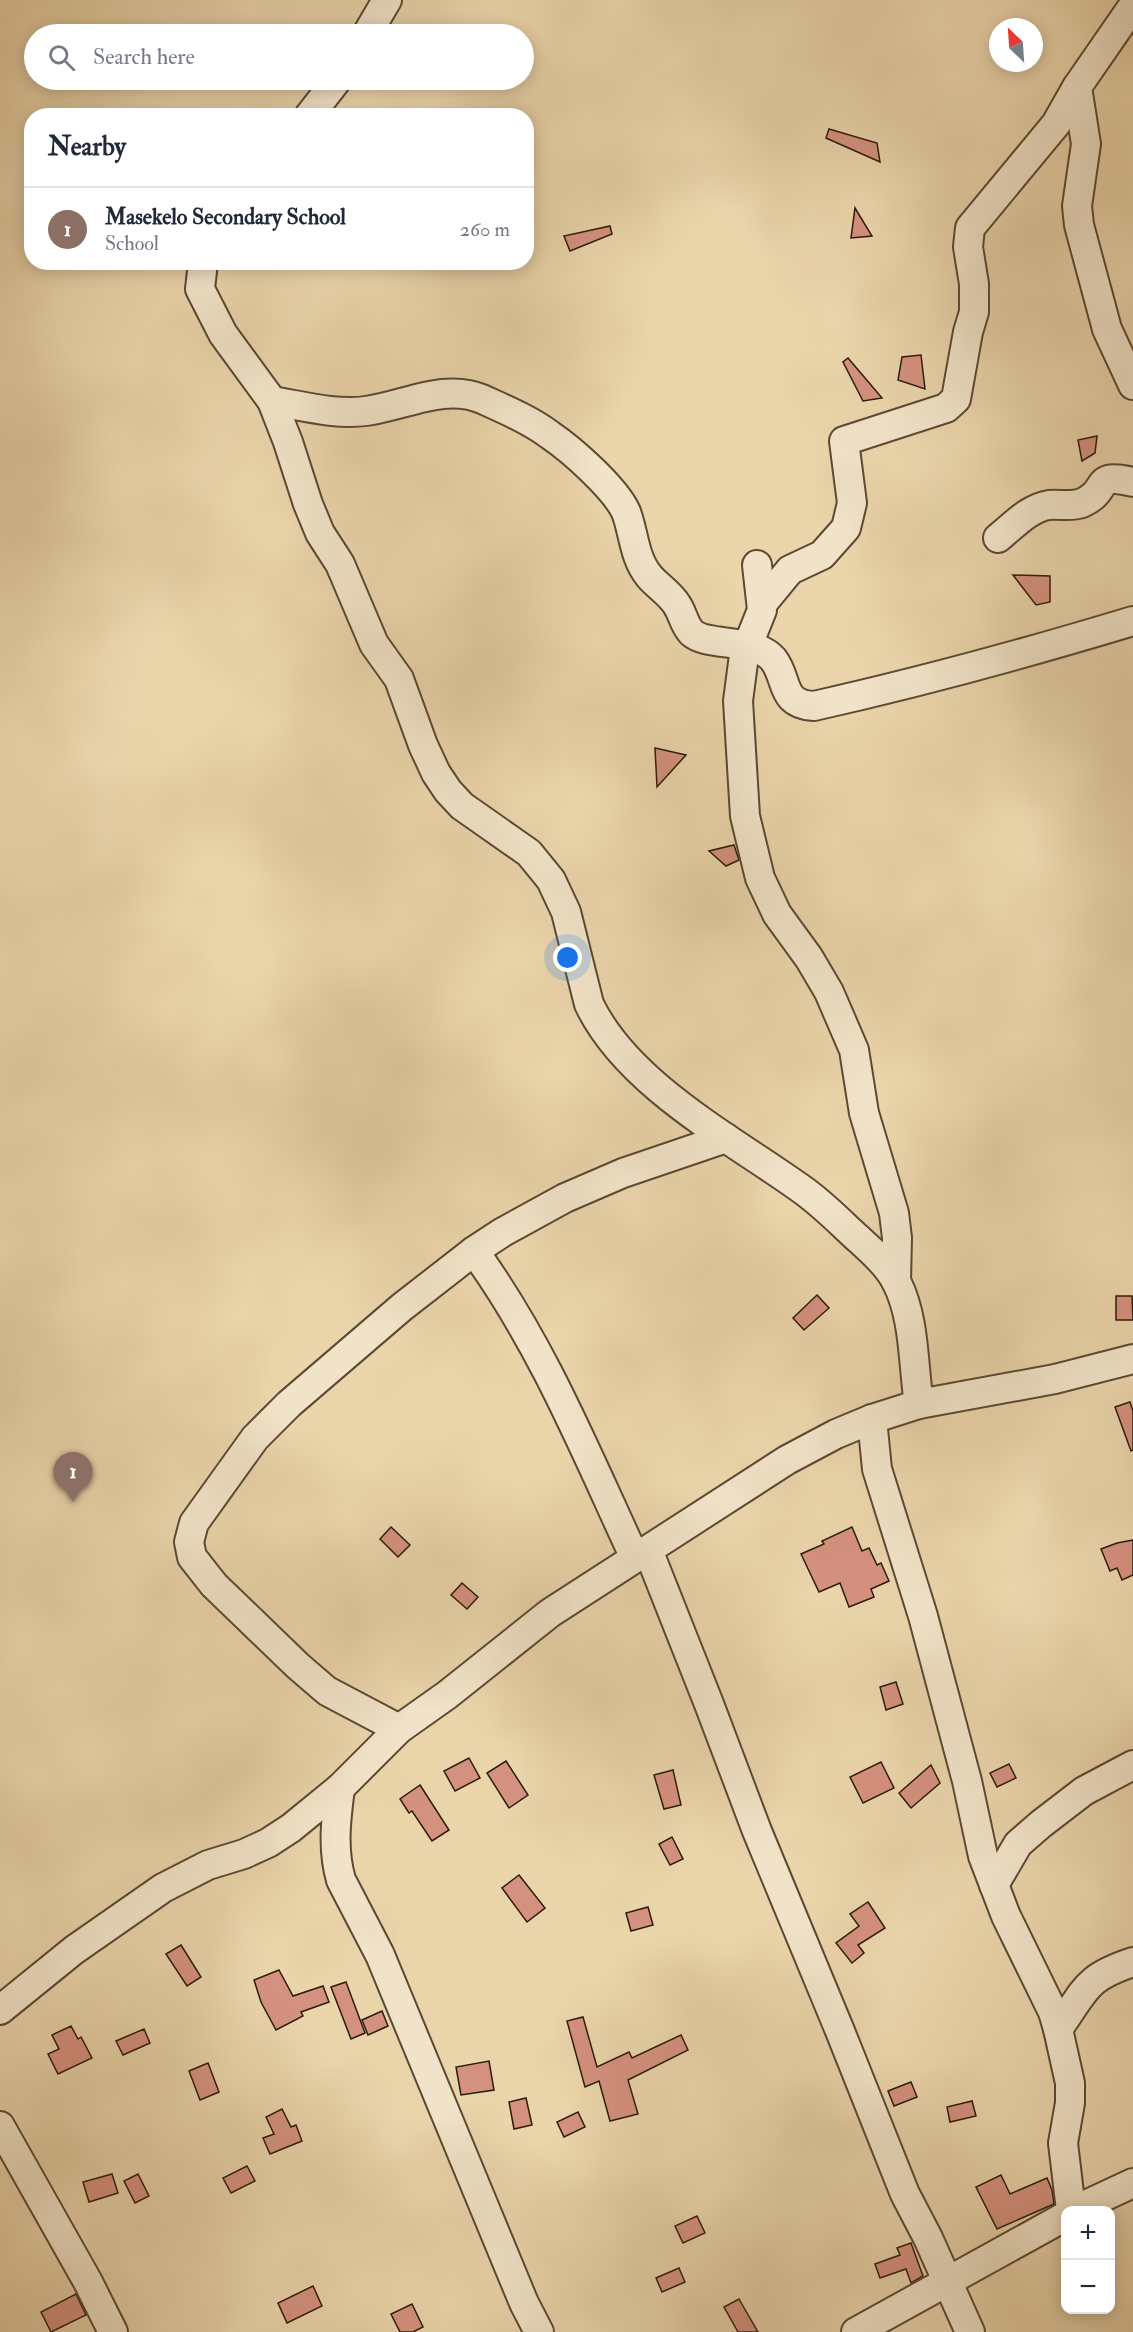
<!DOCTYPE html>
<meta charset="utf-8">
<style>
:root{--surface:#fff;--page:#f2f2f3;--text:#1f2937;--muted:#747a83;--line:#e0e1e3;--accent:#8f2418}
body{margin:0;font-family:"IM FELL Double Pica",serif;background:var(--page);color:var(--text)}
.controls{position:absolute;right:18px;bottom:18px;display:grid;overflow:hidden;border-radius:12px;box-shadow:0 3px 15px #0003}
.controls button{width:54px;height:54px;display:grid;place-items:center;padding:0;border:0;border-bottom:2px solid var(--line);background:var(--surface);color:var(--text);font:30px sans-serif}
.compass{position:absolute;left:989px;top:18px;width:54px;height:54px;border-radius:50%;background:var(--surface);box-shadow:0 3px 15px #0003;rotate:335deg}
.you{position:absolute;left:568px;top:958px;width:21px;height:21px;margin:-15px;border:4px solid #fff;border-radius:50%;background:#1a73e8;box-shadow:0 0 0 9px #1a73e833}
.badge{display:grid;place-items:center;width:39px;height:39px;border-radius:50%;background:var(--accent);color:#fff;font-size:20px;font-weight:700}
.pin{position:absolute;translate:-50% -50px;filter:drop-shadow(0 2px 3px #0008)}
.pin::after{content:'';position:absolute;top:32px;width:21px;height:18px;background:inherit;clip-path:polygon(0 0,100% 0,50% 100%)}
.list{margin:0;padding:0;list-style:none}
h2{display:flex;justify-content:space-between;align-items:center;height:78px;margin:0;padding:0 24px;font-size:26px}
h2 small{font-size:20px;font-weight:400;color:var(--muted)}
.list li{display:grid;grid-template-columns:39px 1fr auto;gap:18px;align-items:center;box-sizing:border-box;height:84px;padding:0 24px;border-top:2px solid var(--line)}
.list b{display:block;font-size:22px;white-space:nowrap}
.list p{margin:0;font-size:20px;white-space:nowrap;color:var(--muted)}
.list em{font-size:20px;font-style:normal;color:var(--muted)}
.icon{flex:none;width:33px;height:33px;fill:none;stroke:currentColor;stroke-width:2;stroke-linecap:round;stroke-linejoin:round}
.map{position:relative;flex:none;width:1133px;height:2332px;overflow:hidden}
.search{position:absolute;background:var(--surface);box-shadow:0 3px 15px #0003;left:24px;top:24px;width:510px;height:66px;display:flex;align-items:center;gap:15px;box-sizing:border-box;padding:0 21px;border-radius:33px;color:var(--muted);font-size:22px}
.panel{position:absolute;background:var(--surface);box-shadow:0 3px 15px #0003;left:24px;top:108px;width:510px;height:162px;border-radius:24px}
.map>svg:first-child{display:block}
.building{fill:#d5917f;stroke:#2b1b0b;stroke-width:1.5}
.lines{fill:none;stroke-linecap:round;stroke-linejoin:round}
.minor-casing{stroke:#5b4933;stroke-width:32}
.minor{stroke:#f1e3c8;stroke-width:28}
</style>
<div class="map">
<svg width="1133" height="2332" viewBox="0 0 1133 2332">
<rect width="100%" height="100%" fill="#ead4aa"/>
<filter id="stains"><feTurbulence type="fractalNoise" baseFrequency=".00333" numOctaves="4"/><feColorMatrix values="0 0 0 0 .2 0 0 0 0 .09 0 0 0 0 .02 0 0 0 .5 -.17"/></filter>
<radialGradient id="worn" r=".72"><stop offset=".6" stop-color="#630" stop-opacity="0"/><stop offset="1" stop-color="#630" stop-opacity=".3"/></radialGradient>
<!-- building -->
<g class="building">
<path d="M829,129L877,143L880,162L826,138Z"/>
<path d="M855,208L872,236L851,238Z"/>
<path d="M610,226L612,234L570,251L564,236Z"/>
<path d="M921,355L925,389L898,380L902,357Z"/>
<path d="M848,358L882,398L863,401L843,362Z"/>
<path d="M1097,436L1095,453L1082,461L1078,440Z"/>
<path d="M1013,575L1050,576V602L1036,605Z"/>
<path d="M655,748L686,755L657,787Z"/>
<path d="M734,845L739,860L726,866L709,851Z"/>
<path d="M817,1295L829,1308L804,1330L793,1318Z"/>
<path d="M1116,1296H1132L1133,1320H1116Z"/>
<path d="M1130,1402L1133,1411V1450L1131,1451L1115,1407Z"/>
<path d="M391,1527L410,1545L398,1557L380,1539Z"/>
<path d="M852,1527L862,1551L869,1548L877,1565L881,1563L889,1581L871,1589L874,1597L849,1607L840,1583L819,1592L801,1554L824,1544L822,1541Z"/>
<path d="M1133,1540V1575L1122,1580L1117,1568L1110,1571L1101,1549L1117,1543Z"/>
<path d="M462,1583L478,1597L467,1609L451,1595Z"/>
<path d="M896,1682L903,1704L886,1710L880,1687Z"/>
<path d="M469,1758L480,1778L455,1791L444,1771Z"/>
<path d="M506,1761L528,1795L509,1808L487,1773Z"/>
<path d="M881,1762L894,1788L863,1803L850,1777Z"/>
<path d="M1009,1764L1016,1778L997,1787L990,1773Z"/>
<path d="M931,1765L940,1783L911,1808L899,1793Z"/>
<path d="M673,1770L681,1805L664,1809L654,1775Z"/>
<path d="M420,1785L449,1830L432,1841L412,1811L409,1813L400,1799Z"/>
<path d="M672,1837L683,1859L670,1865L659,1844Z"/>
<path d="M519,1875L545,1908L527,1922L502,1888Z"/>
<path d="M868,1902L885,1928L858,1945L864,1953L852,1963L836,1943L859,1926L850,1914Z"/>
<path d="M648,1907L653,1925L631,1931L626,1913Z"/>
<path d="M181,1945L201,1977L187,1986L166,1954Z"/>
<path d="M279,1970L293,1996L323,1986L329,2002L301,2012L303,2016L276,2030L261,2002L254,1980Z"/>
<path d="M346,1982L365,2033L351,2039L331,1987Z"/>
<path d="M382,2011L388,2026L368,2035L362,2020Z"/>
<path d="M583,2017L597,2067L629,2052L632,2058L681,2035L688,2050L628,2080L638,2114L610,2121L599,2081L585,2087L567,2021Z"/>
<path d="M71,2026L78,2039L81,2037L92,2058L58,2074L48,2054L59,2049L52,2035Z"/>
<path d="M144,2029L150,2043L123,2055L116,2041Z"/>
<path d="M489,2061L494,2090L461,2095L456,2067Z"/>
<path d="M208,2063L219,2092L200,2100L189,2071Z"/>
<path d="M911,2082L917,2097L894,2106L888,2091Z"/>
<path d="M526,2098L532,2125L514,2129L509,2102Z"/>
<path d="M972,2101L976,2116L950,2122L947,2107Z"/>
<path d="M282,2109L291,2127L296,2125L302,2141L270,2154L263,2138L274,2134L266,2117Z"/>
<path d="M578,2112L585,2127L564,2137L557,2122Z"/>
<path d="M247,2166L255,2181L231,2193L223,2178Z"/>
<path d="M112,2174L118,2193L89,2202L83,2182Z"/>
<path d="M138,2174L149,2196L135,2203L124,2181Z"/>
<path d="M1001,2175L1010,2194L1047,2178L1052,2190L1054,2204L997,2229L976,2187Z"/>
<path d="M697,2216L705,2233L683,2243L675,2226Z"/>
<path d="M911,2243L923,2276L911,2283L906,2269L880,2278L875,2264L900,2255L897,2248Z"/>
<path d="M679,2268L685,2282L662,2292L656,2278Z"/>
<path d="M313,2286L322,2306L287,2323L278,2303Z"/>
<path d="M76,2294L86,2315L51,2332L41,2312Z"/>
<path d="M739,2299L758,2332H738L724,2307Z"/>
<path d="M412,2304L423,2327L413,2332H400L391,2314Z"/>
</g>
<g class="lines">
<defs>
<g id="minor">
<path d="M367,34L387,0"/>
<path d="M1077,87L1086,144L1077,206L1079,225L1107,329L1133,385"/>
<path d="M309,116L337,80"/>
<path d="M203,262L200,289L223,334L272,401L288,442L308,504L320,533L340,564L374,644L399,679L423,745L436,773L448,791L462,806L529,853L551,880L566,912L589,1004C627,1084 730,1138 800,1188C819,1201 835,1217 852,1233C867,1247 888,1264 897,1283C915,1319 913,1365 919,1404"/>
<path d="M272,401C303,406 335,415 366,411C404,406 445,383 482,399C504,409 530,420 550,435C572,450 615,488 626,512C634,533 634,558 649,576C657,586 670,593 677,605C683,614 684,625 692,633C708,647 753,637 773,659C789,679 779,704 814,706C921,682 1027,653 1133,621"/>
<path d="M998,538C1013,526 1029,508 1049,505C1060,504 1071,507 1082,503C1111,490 1091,472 1133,482"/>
<path d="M757,565L762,610L744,655L738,701L745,816L760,878L777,914L809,958L829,992L854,1050L864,1113L894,1213L897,1238L896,1281"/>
<path d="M762,604L790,570L822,555L846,528L852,503L844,441L946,408L956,399L968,332L974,312V284L968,247L970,228L1056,124L1077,87L1133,6"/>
<path d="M474,1251C543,1346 586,1453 635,1558"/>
<path d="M872,1419L877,1469L923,1616L967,1781L983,1856L1006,1916L1053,2012L1058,2029L1070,2083V2103L1063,2143L1071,2210"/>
<path d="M648,1550L709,1704L757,1831L840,2031L905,2194L928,2238L970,2332"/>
<path d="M399,1729L327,1691L298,1666L214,1585L192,1557L189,1542L194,1523L255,1438L289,1404L402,1307L474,1251L503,1232L565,1198L623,1173L726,1138"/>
<path d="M340,1788C336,1819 332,1849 341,1880L380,1955L524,2303L539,2332"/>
<path d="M994,1885L1018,1844L1041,1824L1084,1791L1133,1765"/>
<path d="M0,2010L74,1950L163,1888L208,1865L244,1854L268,1843L291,1828L340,1788L399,1729L447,1695L550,1613L787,1460L836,1434L872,1419L919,1404L1055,1379L1133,1359"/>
<path d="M1058,2029C1086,1990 1084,1978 1133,1962"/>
<path d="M0,2126L88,2282L113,2332"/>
<path d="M1075,2210L1133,2183"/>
<path d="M856,2332L1066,2216"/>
</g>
</defs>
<!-- minor casing -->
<use href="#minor" class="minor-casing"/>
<!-- minor -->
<use href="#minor" class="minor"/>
</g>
<rect width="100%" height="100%" filter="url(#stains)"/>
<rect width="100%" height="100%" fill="url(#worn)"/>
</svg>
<div class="controls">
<button>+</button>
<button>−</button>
</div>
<svg class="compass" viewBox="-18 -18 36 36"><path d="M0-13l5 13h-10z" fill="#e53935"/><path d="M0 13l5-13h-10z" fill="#747a83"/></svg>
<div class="you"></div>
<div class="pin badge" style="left:73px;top:1502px;background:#8d6e63">1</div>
<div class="search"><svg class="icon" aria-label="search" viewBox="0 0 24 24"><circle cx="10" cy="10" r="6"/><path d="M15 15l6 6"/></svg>Search here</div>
<section class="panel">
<h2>Nearby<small></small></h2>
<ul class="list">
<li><span class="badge" style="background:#8d6e63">1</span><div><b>Masekelo Secondary School</b><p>School</p></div><em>260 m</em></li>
</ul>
</section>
</div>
